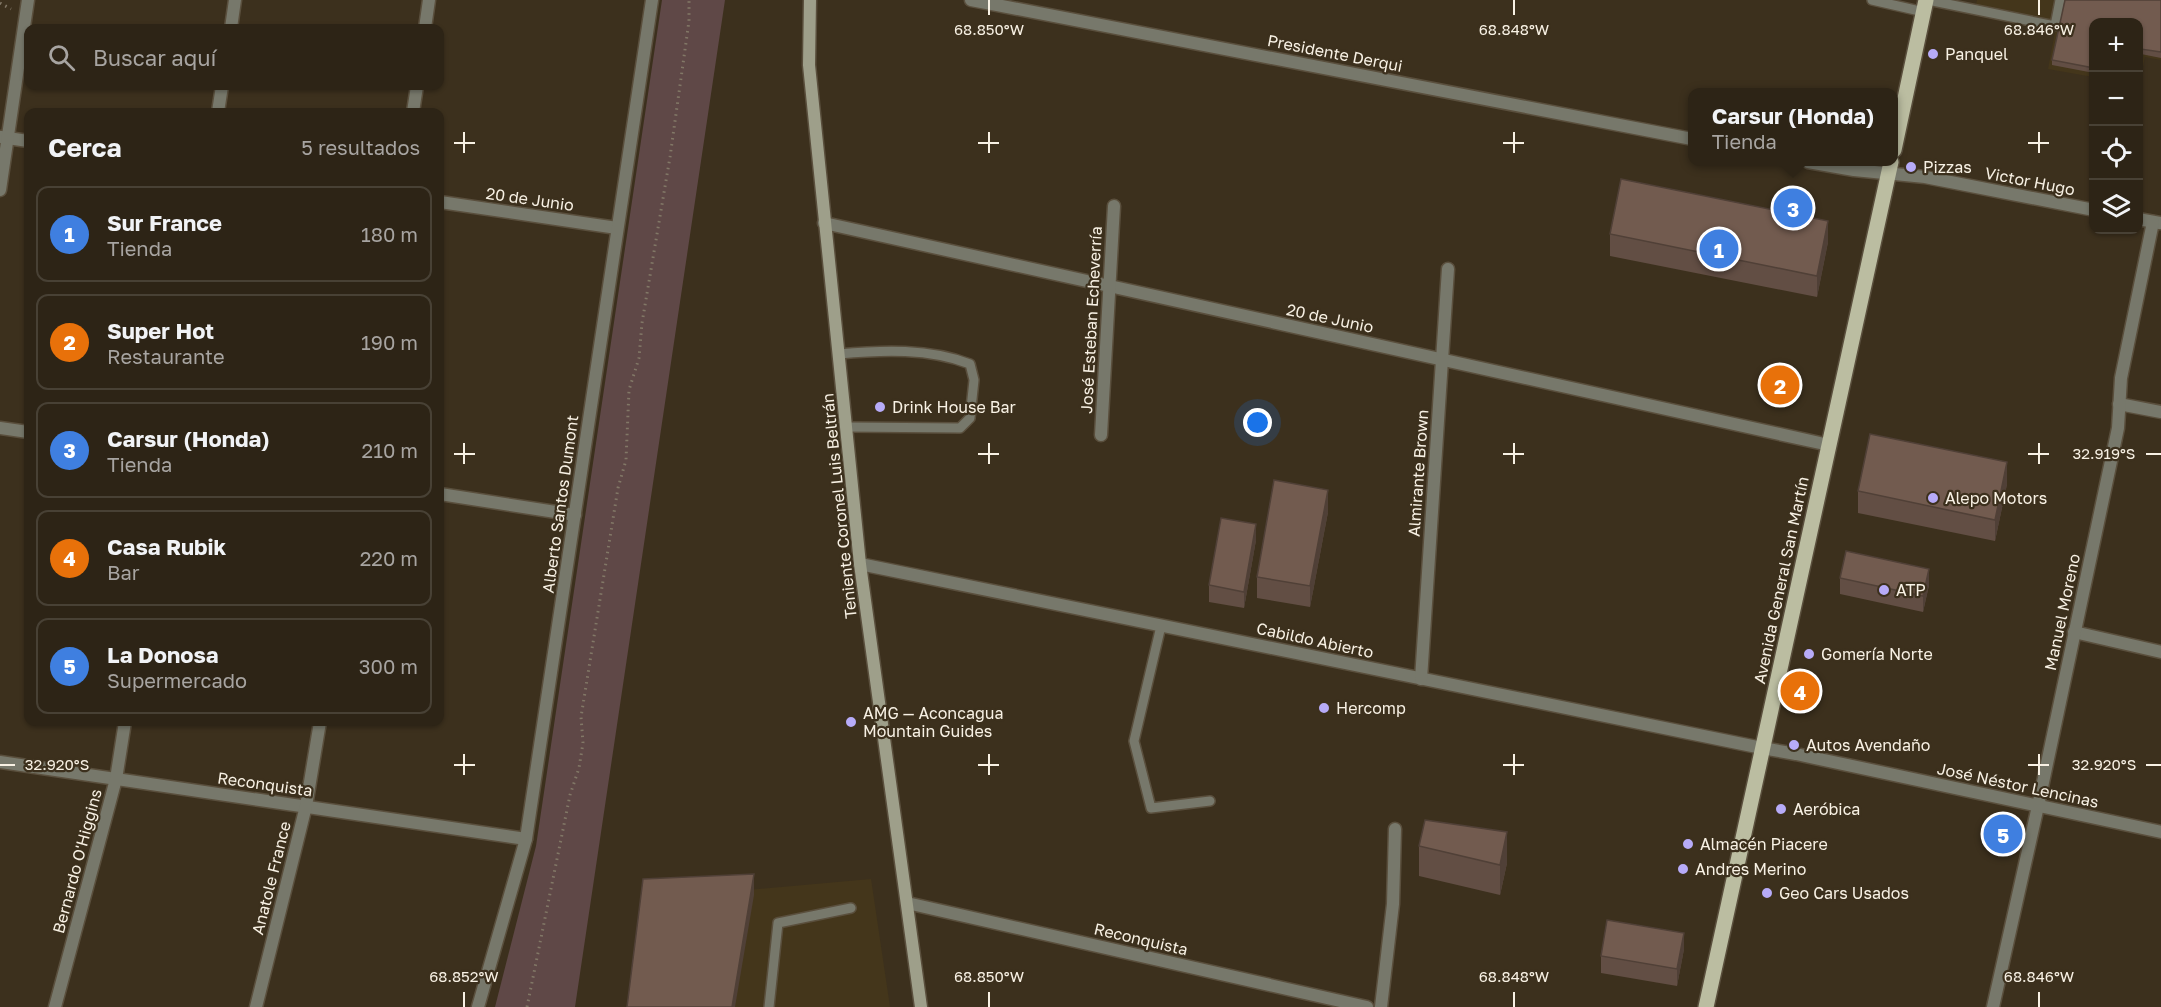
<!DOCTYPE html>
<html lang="es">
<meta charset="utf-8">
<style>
:root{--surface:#2d2416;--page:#393023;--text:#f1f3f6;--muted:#a7a4a1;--line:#484135;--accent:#b45309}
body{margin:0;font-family:"Golos Text",sans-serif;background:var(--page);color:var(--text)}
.controls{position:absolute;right:18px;top:18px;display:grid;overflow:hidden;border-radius:12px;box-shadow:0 2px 4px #0004}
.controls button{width:54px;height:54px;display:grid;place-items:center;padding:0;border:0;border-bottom:2px solid var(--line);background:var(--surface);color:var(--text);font:30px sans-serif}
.you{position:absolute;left:1258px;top:423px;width:21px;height:21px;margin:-15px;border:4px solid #fff;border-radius:50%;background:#1a73e8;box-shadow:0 0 0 9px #1a73e833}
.badge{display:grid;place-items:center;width:39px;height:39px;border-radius:50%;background:var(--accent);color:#fff;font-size:20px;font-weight:700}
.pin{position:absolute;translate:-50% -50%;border:3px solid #fff;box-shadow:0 2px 6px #0006}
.popup{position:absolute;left:1688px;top:88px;width:210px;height:78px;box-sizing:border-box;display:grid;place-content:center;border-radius:12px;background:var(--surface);filter:drop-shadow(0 2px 4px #0005);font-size:20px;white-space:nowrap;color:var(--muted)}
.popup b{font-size:22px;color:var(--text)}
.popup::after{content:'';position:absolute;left:50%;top:100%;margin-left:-12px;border:12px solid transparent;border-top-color:var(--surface)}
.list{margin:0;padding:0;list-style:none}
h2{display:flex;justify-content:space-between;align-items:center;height:78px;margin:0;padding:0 24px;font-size:26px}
h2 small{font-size:20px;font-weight:400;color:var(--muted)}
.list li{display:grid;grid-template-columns:39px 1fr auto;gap:18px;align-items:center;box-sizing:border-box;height:96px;margin:0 12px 12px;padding:0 12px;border:2px solid var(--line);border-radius:12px}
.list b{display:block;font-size:22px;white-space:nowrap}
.list p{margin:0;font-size:20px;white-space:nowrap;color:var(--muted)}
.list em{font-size:20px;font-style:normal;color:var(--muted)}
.icon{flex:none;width:33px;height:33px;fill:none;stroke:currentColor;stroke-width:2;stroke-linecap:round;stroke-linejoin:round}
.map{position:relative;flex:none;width:2161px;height:1007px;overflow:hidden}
.search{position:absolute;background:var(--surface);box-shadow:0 2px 4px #0004;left:24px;top:24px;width:420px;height:66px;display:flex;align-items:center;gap:15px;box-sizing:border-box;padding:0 21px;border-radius:12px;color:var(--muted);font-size:22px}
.panel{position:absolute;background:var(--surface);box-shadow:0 2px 4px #0004;left:24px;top:108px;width:420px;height:618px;border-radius:12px}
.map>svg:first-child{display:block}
.built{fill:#44361b}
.green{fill:#5f4847}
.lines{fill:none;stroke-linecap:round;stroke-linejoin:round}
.service-casing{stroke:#5a4f3d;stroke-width:12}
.minor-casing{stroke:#5a4f3d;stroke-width:15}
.tertiary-casing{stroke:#5a4f3d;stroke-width:15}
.secondary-casing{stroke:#5a4f3d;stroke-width:15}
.primary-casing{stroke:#5a4f3d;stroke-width:18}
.path{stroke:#827867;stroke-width:3;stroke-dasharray:1.5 4.5;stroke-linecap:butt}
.service{stroke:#77786b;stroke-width:9}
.minor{stroke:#77786b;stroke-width:12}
.tertiary{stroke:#77786b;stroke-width:12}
.secondary{stroke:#9e9f8a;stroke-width:12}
.primary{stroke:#bbbda1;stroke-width:15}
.wall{fill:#624e44}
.shaded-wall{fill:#504037}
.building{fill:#725b4f;stroke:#504037;stroke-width:1.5}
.ticks{fill:none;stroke:#f8f1e4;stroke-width:2}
.poi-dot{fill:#b7abf8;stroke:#3c301d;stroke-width:2}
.labels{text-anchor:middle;stroke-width:4.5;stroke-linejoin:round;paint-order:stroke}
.street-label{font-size:16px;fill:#f8f1e4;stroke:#3c301d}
.poi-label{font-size:16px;fill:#f8f1e4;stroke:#3c301d;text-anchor:start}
.ticks-label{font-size:15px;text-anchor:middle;fill:#f8f1e4;stroke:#3c301d;stroke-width:4.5;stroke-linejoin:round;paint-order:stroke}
</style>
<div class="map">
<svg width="2161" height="1007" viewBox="0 0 2161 1007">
<rect width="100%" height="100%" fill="#3c301d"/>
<!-- built -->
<g class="built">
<path d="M1977,0H2161V60L2145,57L2139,86L2138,22H2094L2093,77L2048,69L2055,32L1974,14Z"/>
<path d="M871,879L890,1007H632L645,899Z"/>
</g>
<!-- green -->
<path class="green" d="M662,0H725L575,1007H495L536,846Z"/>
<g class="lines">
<defs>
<g id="service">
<path d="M1872,0L1924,12"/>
<path d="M1928,0L2055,26L2060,0"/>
<path d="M839,354C882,350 929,348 970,364L974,380L970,418L960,428L847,427"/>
<path d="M1161,626L1134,741L1151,808L1210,801"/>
<path d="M769,1007L778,923L851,908"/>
</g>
<g id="minor">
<path d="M971,0L1692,139"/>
<path d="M231,28L235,0"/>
<path d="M425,28L429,0"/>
<path d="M218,112L222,86"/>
<path d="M413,112L417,86"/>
<path d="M1,137L28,141"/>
<path d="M1808,162L1854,170L1925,177L2094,210"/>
<path d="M0,190L28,0"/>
<path d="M440,202L617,228"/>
<path d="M2138,219L2160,223"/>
<path d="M824,223L1829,445"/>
<path d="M2119,404L2161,412"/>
<path d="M0,428L28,432"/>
<path d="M1101,435L1114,206"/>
<path d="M440,494L575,515"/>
<path d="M860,564L1762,748"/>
<path d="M2074,632L2161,652"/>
<path d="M1421,679L1448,269"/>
<path d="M0,762L526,839"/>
<path d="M907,903L1367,1007"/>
<path d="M55,1007L116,779L125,722"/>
<path d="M256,1007L306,806L320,722"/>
<path d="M1381,1007L1393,904L1395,829"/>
<path d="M1993,1007L2038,806L2118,428L2121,378L2153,222"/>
</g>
<g id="tertiary">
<path d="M1762,748L1796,754L2161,832"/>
<path d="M478,1007L526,839L652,0"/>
</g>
<path id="secondary" d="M810,0L809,65L860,564L921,1007"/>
<g id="primary">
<path d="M1894,150L1926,0"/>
<path d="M1706,1007L1891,162"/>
</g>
</defs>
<!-- service casing -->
<use href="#service" class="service-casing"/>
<!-- minor casing -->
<use href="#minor" class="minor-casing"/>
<!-- tertiary casing -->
<use href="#tertiary" class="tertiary-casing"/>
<!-- secondary casing -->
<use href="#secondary" class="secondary-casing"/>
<!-- primary casing -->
<use href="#primary" class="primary-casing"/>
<!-- path -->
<g class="path">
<path d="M0,3L11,9"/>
<path d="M527,1007L570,795L579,768L583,743L581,717L618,488L626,460L629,390L639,358L642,323L670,157L689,21V0"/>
</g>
<!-- service -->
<use href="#service" class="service"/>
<!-- minor -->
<use href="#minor" class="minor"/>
<!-- tertiary -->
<use href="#tertiary" class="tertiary"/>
<!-- secondary -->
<use href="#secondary" class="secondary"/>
<!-- primary -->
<use href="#primary" class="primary"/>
</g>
<!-- wall -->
<g class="wall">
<path d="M2065,0H2161V58L2141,54L2139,67V22H2094V73L2052,65V60Z"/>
<path d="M1610,234L1828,242L1817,297L1610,256Z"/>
<path d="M2007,484L1995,541L1858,513V491Z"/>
<path d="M1328,512L1310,607L1257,598V577Z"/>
<path d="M1256,540L1244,608L1209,602V585Z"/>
<path d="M1840,578L1929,585L1923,612L1840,594Z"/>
<path d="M1419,846L1507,863L1500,895L1419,876Z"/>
<path d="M1684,949L1677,986L1601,973V956Z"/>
</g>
<!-- shaded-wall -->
<g class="shaded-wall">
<path d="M1828,221V242L1817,297V276Z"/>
<path d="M2007,462V484L1995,541V520Z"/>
<path d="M1328,490V512L1310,607V586Z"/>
<path d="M1256,524V540L1244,608V592Z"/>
<path d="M1929,569V585L1923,612V596Z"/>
<path d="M1507,832V863L1500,895V865Z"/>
<path d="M754,874V895L735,1007H732Z"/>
<path d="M1684,933V949L1677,986V969Z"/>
</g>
<!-- building -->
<g class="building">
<path d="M2065,0H2161V52L2141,49L2139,61V22H2094V68L2052,60Z"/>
<path d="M1621,179L1828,221L1817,276L1610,234Z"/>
<path d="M1870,434L2007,462L1995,520L1858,491Z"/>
<path d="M1274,480L1328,490L1310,586L1257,577Z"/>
<path d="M1221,518L1256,524L1244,592L1209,585Z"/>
<path d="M1846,551L1929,569L1923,596L1840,578Z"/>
<path d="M1425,820L1507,832L1500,865L1419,846Z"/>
<path d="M754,874L732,1007H627L643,879Z"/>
<path d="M1607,920L1684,933L1677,969L1601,956Z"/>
</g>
<!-- ticks -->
<path class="ticks" d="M989,0V15M1514,0V15M2039,0V15M464,132V153M989,132V153M1514,132V153M2039,132V153M454,143H475M978,143H999M1503,143H1524M2028,143H2049M464,443V464M989,443V464M1514,443V464M2039,443V464M454,454H475M978,454H999M1503,454H1524M2028,454H2049M2146,454H2161M464,754V775M989,754V775M1514,754V775M2039,754V775M0,765H15M454,765H475M978,765H999M1503,765H1524M2028,765H2049M2146,765H2161M464,992V1007M989,992V1007M1514,992V1007M2039,992V1007"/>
<!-- markers -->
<g class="poi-dot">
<circle cx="1933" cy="54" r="6"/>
<circle cx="1911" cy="167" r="6"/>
<circle cx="880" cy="407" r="6"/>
<circle cx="1933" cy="498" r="6"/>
<circle cx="1884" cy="590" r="6"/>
<circle cx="1809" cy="654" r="6"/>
<circle cx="1324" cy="708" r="6"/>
<circle cx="851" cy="722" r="6"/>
<circle cx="1794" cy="745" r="6"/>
<circle cx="1781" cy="809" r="6"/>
<circle cx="1688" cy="844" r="6"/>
<circle cx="1683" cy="869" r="6"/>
<circle cx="1767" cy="893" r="6"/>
</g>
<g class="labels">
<!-- street labels -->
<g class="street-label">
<text transform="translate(1335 53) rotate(11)" y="6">Presidente Derqui</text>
<text transform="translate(2030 181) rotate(11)" y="6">Victor Hugo</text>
<text transform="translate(530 199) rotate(8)" y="6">20 de Junio</text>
<text transform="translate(1330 318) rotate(12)" y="6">20 de Junio</text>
<text transform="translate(1091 320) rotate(-87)" y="6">José Esteban Echeverría</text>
<text transform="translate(1418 473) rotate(-86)" y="6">Almirante Brown</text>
<text transform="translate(560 504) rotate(-82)" y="6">Alberto Santos Dumont</text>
<text transform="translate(839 506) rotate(-96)" y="6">Teniente Coronel Luis Beltrán</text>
<text transform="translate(1781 580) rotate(-78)" y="6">Avenida General San Martín</text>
<text transform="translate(2062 612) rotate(-78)" y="6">Manuel Moreno</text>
<text transform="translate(1315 640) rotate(12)" y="6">Cabildo Abierto</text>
<text transform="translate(265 784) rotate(8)" y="6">Reconquista</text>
<text transform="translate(2018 785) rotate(12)" y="6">José Néstor Lencinas</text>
<text transform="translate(77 861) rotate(-75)" y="6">Bernardo O'Higgins</text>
<text transform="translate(271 878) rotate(-76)" y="6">Anatole France</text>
<text transform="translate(1141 939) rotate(13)" y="6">Reconquista</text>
</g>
<!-- poi labels -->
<g class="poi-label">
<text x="1945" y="60">Panquel</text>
<text x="1923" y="173">Pizzas</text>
<text x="892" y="413">Drink House Bar</text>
<text x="1945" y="504">Alepo Motors</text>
<text x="1896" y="596">ATP</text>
<text x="1821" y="660">Gomería Norte</text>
<text x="1336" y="714">Hercomp</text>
<text x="863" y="719">AMG — Aconcagua<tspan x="863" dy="18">Mountain Guides</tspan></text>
<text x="1806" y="751">Autos Avendaño</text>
<text x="1793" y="815">Aeróbica</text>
<text x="1700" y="850">Almacén Piacere</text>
<text x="1695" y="875">Andres Merino</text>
<text x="1779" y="899">Geo Cars Usados</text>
</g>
</g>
<g class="ticks-label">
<text x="989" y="35">68.850°W</text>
<text x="1514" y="35">68.848°W</text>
<text x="2039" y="35">68.846°W</text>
<text x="2104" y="459">32.919°S</text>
<text x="57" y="770">32.920°S</text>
<text x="2104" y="770">32.920°S</text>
<text x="464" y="982">68.852°W</text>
<text x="989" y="982">68.850°W</text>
<text x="1514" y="982">68.848°W</text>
<text x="2039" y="982">68.846°W</text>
</g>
</svg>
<div class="controls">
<button>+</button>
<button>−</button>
<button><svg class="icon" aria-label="locate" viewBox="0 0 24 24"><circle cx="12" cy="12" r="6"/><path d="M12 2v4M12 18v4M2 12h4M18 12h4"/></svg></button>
<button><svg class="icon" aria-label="layers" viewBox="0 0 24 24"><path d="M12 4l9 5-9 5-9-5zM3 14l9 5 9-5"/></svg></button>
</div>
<div class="you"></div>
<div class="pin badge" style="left:1719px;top:249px;background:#3f7fe0">1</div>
<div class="pin badge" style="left:1780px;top:385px;background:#e8710a">2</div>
<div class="pin badge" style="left:1793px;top:208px;background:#3f7fe0">3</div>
<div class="popup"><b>Carsur (Honda)</b>Tienda</div>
<div class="pin badge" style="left:1800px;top:691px;background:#e8710a">4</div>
<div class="pin badge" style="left:2003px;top:834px;background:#3f7fe0">5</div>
<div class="search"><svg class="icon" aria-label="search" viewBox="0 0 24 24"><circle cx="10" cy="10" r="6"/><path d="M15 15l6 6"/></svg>Buscar aquí</div>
<section class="panel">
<h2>Cerca<small>5 resultados</small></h2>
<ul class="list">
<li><span class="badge" style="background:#3f7fe0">1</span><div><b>Sur France</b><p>Tienda</p></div><em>180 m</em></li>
<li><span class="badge" style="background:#e8710a">2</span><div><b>Super Hot</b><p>Restaurante</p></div><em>190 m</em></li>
<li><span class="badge" style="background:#3f7fe0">3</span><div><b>Carsur (Honda)</b><p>Tienda</p></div><em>210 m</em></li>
<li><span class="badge" style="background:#e8710a">4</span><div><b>Casa Rubik</b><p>Bar</p></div><em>220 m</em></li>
<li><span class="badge" style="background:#3f7fe0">5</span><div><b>La Donosa</b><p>Supermercado</p></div><em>300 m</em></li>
</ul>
</section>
</div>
